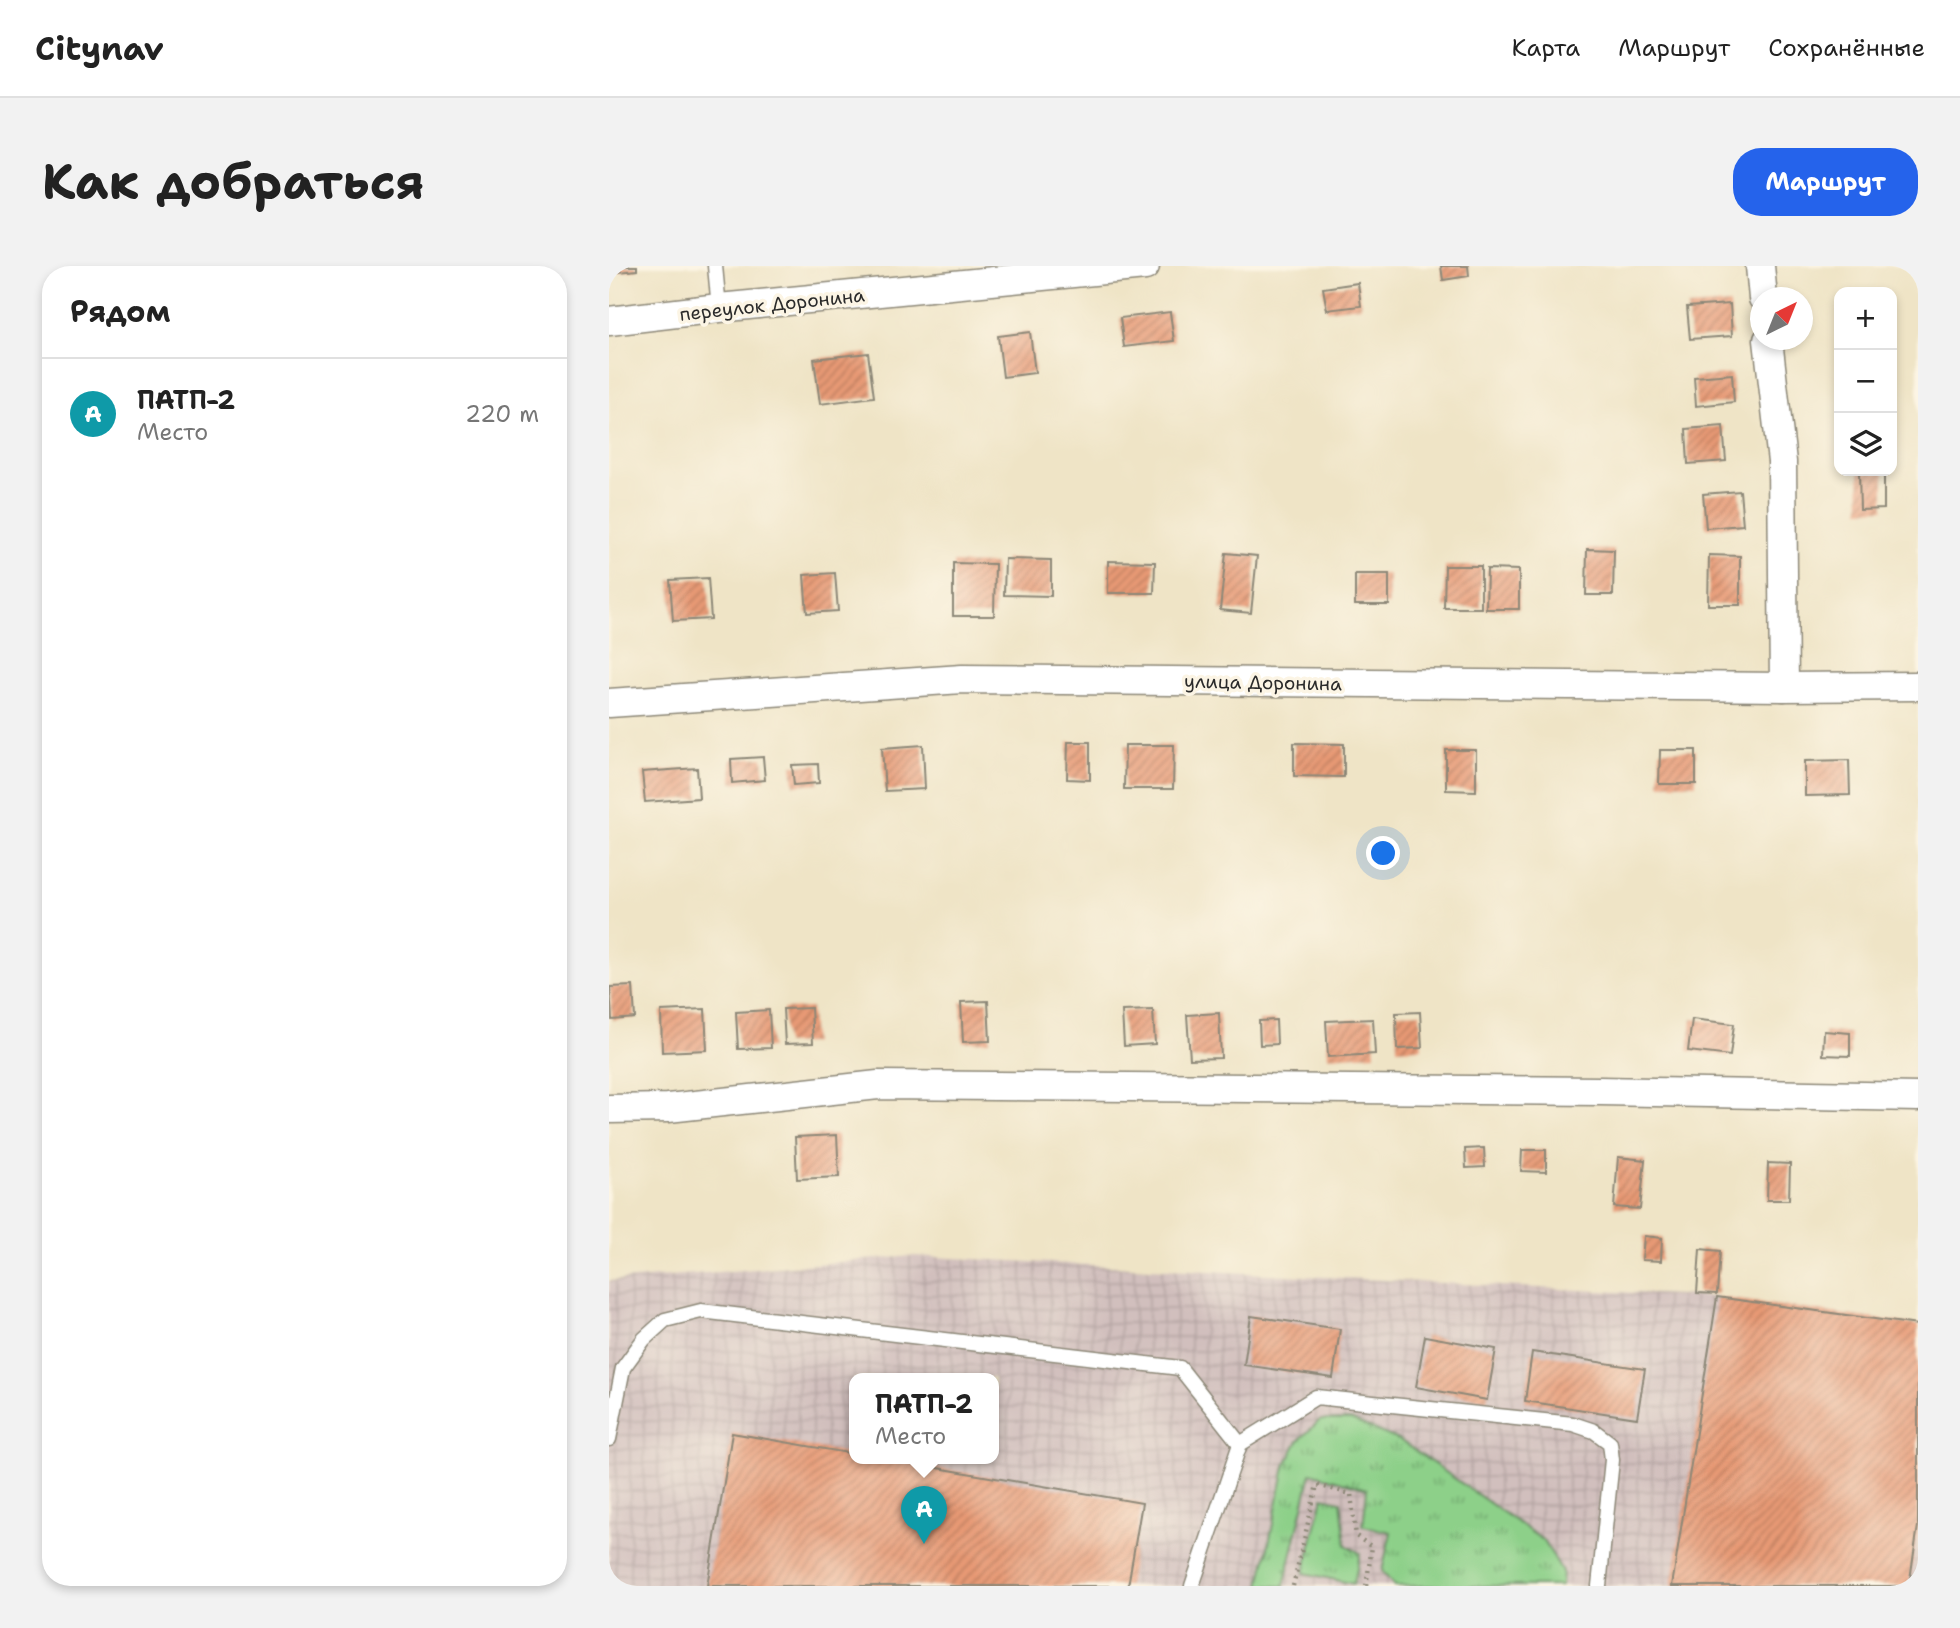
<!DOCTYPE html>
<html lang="ru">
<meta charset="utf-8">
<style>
:root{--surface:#fff;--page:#f2f2f2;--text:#222;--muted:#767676;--line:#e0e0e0;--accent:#2563eb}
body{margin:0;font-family:"Shantell Sans",sans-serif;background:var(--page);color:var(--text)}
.controls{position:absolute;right:21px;top:21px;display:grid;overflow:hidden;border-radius:14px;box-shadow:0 4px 10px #0003}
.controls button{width:63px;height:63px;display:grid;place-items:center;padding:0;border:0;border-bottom:2px solid var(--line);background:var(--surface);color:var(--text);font:35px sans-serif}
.compass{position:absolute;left:1141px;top:21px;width:63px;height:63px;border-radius:50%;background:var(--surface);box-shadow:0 4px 10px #0003;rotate:43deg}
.you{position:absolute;left:775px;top:588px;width:24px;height:24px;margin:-18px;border:5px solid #fff;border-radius:50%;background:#1a73e8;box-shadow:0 0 0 10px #1a73e833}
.badge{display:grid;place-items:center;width:46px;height:46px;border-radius:50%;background:var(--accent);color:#fff;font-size:23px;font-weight:700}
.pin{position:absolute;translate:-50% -58px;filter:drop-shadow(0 2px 4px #0008)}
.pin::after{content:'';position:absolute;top:37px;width:24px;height:21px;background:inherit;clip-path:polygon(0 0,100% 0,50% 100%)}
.popup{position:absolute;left:240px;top:1107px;width:150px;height:91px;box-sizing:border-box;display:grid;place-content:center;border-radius:14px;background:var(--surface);filter:drop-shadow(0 2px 5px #0005);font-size:23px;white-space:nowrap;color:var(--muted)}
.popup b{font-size:26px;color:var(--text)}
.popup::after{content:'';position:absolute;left:50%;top:100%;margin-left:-14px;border:14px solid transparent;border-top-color:var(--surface)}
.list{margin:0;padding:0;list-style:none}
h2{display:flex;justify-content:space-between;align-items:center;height:91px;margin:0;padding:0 28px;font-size:30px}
h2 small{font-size:23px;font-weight:400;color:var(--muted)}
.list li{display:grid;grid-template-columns:46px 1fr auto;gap:21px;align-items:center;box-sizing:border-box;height:112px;padding:0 28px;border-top:2px solid var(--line)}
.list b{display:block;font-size:26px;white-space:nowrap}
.list p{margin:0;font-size:23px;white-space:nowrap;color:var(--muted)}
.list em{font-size:23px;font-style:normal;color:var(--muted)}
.icon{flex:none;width:38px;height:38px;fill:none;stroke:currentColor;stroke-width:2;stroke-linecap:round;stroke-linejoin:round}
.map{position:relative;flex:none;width:1309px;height:1320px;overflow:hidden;border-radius:28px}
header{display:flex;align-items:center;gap:42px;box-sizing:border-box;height:98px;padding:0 35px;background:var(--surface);border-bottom:2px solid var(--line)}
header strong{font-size:33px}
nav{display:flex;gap:38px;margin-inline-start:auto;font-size:24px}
.intro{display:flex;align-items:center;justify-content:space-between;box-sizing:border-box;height:168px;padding:0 42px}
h1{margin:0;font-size:49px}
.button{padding:18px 32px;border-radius:28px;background:var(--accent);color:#fff;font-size:24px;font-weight:700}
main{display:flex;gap:42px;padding:0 42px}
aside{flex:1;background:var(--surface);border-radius:28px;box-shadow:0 4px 10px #0003}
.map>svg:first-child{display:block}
.industrial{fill:url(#industrial-grid);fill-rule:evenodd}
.grass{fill:url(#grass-tufts);stroke:#5c7e5a;stroke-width:2}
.building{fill:url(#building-hatch)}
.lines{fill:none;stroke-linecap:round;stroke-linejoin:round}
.service-casing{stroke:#8d8878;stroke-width:17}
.minor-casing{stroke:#8d8878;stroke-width:31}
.path{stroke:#8d8878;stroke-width:4.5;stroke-dasharray:2 5;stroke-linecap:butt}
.service{stroke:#fff;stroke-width:14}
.minor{stroke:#fff;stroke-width:28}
.labels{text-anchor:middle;stroke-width:7;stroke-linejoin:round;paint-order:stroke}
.street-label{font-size:19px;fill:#2b2b2b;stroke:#fcf5e5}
</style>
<header>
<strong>Citynav</strong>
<nav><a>Карта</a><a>Маршрут</a><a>Сохранённые</a></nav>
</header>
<div class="intro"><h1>Как добраться</h1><a class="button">Маршрут</a></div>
<main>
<aside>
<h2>Рядом<small></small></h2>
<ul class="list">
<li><span class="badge" style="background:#0f9aa8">A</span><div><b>ПАТП-2</b><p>Место</p></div><em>220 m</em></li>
</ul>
</aside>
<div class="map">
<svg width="1309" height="1320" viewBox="0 0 1309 1320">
<defs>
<pattern id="industrial-grid" width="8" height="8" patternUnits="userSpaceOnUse" patternTransform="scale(1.75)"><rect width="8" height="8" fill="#d1bfbd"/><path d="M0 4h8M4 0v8" fill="none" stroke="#b4a4a3"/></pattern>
<pattern id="grass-tufts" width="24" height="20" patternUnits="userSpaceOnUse" patternTransform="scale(1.75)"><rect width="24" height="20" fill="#8dd089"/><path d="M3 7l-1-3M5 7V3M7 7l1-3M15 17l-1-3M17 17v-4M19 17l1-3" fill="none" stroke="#73a970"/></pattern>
<pattern id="building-hatch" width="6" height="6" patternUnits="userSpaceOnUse" patternTransform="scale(1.75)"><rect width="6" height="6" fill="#e79974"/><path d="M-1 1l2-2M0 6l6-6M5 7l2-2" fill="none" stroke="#bb7d5f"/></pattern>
</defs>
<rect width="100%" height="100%" fill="#fcf5e5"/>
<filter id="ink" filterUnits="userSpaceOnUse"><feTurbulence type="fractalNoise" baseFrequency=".0143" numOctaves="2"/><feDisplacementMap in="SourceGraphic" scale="14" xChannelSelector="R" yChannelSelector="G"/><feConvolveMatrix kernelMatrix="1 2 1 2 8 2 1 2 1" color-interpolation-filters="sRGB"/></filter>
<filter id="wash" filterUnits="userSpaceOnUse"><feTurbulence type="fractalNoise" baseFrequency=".00686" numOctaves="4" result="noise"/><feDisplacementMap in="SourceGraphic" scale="28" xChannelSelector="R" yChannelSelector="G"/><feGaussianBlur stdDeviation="1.57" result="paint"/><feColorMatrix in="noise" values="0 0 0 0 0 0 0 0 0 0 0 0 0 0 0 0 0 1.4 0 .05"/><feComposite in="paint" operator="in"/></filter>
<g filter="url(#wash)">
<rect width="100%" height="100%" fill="#efe4c6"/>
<!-- industrial -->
<path class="industrial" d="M304,990L1108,1031L1309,1059V1320H0V1015ZM245,1112H385V1192H245Z"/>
<!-- grass -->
<g class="grass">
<path d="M711,1154H742L792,1175L935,1275L953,1305L952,1320H785L773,1305L782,1266L754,1260L758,1223L702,1207L675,1320H651L676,1200L689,1175Z"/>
<path d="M714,1231L732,1235L737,1279L751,1287L745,1318L695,1307Z"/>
</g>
<g id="blocks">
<!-- building -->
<g class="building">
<path d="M0,0H28V4L0,7Z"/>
<path d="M832,0H859L860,10L834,14Z"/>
<path d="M749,17L752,40L718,44L714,22Z"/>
<path d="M1121,38L1123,70L1081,73L1078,41Z"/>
<path d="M561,46L565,75L515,81L511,52Z"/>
<path d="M421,66L426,107L394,111L389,70Z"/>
<path d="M259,87L265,131L211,138L205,93Z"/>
<path d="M1123,108L1125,136L1087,140L1085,111Z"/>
<path d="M1114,160L1117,195L1079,198L1077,163Z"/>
<path d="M1250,206H1275V243L1251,244Z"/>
<path d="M1131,225L1134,259L1097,262L1094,228Z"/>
<path d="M978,283L1005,284L1004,329H977Z"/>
<path d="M617,287L648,290L642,347L611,344Z"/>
<path d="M1100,289L1131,290V339H1099Z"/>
<path d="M396,293L442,294V330L395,329Z"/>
<path d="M499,295L546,296L545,327H499Z"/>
<path d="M344,297L386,298L385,350H344Z"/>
<path d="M836,300H872V342H835Z"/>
<path d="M878,303L910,304V343H877Z"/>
<path d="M226,307L229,345L198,347L195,309Z"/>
<rect x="746" y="308" width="34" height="31"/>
<path d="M99,312L102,353L64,355L61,314Z"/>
<path d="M459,476H481V514L458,513Z"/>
<path d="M685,477L735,478V511L685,510Z"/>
<path d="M314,479L316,523L276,525L273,482Z"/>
<path d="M516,479H565L564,523H515Z"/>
<path d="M837,484H867V525L837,524Z"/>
<path d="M1051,484H1087V518H1050Z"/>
<path d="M154,491L156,514L123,517L122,493Z"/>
<path d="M1240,494L1241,529L1196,530V495Z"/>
<path d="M209,498L210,517L185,519L183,499Z"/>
<path d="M88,502L90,532L36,536L33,506Z"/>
<path d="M24,720L26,752L3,754L1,721Z"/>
<path d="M379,735L381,775L354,776L352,736Z"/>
<path d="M202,742L204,777L176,778L174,743Z"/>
<path d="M96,743L98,784L53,786L52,745Z"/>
<path d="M160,744L162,782L129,783L127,746Z"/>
<path d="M544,744L546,778L515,780L513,745Z"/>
<path d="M811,746L813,782L788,783L787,747Z"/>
<path d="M610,747L612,792L581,793L578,749Z"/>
<path d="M764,753L766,788L719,791L717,755Z"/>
<path d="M1083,753L1125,758L1121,790L1079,785Z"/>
<path d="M667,754L668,778L651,779L650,755Z"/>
<path d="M1215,765L1241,767V790L1214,789Z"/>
<path d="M228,869L230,911L188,913L186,871Z"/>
<path d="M875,882L876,901L857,902L856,883Z"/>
<path d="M913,884H937V906L912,905Z"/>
<path d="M1009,891L1036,894L1031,943L1005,941Z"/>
<path d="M1159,897L1181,898L1180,934H1158Z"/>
<path d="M1035,970L1053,972L1052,995L1033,994Z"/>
<path d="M1091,983L1111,985L1108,1028L1088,1027Z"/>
<path d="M1108,1031L1309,1059V1260L1300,1320H1063Z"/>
<path d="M642,1050L731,1063L724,1112L635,1099Z"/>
<path d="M816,1070L887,1083L878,1134L807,1121Z"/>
<path d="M923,1086L1036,1103L1028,1152L916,1135Z"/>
<path d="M123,1167L245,1188V1192H270L533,1237L519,1320H98Z"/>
</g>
</g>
</g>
<g filter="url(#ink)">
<use href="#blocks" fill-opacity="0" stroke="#8d8878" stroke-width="2"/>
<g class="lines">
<defs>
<g id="service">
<path d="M106,0L110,42"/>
<path d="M0,1173L14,1102L35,1073L56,1054L92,1045L571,1102L631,1178"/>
<path d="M583,1320L631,1178L707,1131L964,1158L985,1165L1001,1177L1003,1194L990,1320"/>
</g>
<g id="minor">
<path d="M1151,0L1154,32"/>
<path d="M0,55L110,42L536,0"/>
<path d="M1159,74L1173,196L1175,421"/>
<path d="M0,437L353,413L1175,421L1309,420"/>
<path d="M0,843L59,842L269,819L991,825L1309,831"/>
</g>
</defs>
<!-- service casing -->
<use href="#service" class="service-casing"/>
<!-- minor casing -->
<use href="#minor" class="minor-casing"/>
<!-- path -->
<path class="path" d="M684,1320L708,1219L742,1228L747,1270L763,1281L757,1320"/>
<!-- service -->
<use href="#service" class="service"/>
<!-- minor -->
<use href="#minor" class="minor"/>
</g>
</g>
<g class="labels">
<!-- street labels -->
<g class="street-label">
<text transform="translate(163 38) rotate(-6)" y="7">переулок Доронина</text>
<text transform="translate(654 416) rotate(1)" y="7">улица Доронина</text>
</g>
</g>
</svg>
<div class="controls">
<button>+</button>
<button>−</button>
<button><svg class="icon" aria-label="layers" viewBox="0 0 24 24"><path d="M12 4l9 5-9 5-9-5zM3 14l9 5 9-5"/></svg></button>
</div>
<svg class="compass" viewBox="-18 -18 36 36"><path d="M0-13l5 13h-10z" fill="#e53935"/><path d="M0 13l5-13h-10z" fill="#767676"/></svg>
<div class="you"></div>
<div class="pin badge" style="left:315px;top:1278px;background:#0f9aa8">A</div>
<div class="popup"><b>ПАТП-2</b>Место</div>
</div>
</main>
